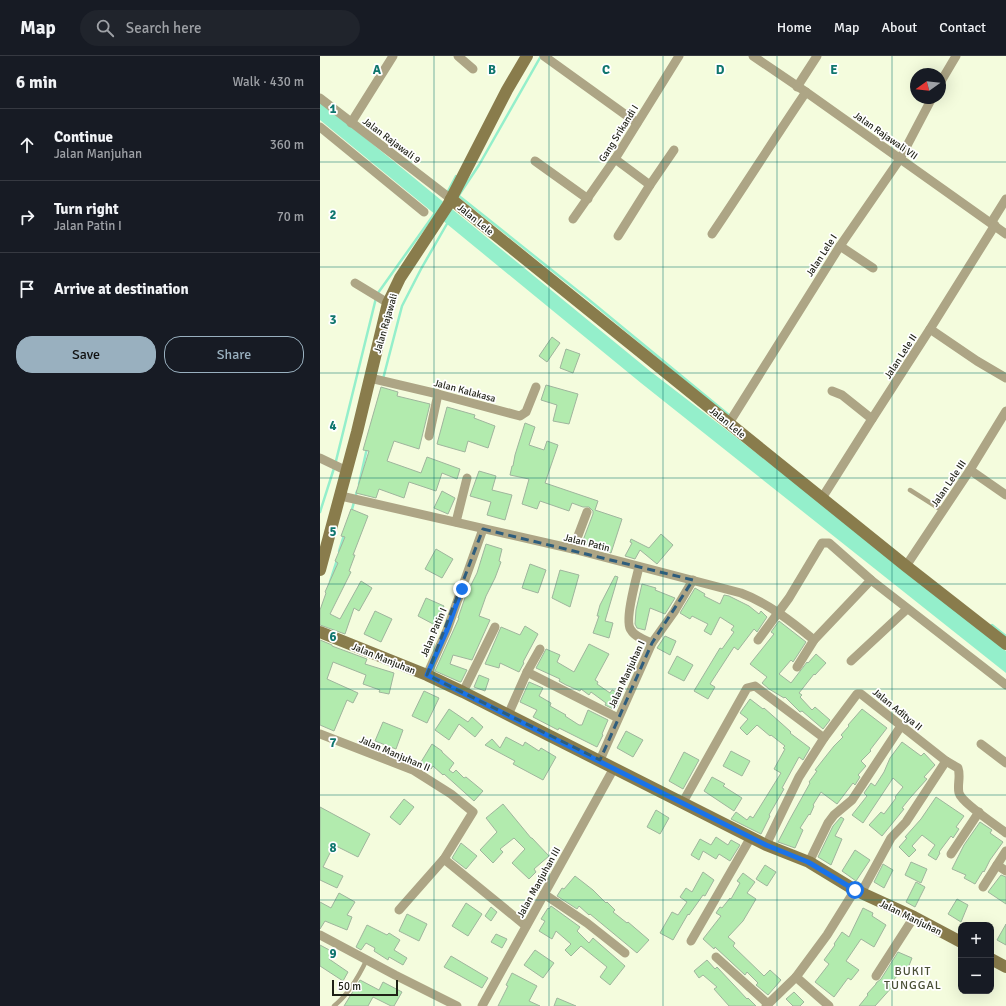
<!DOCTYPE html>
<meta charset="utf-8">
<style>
:root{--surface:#171b24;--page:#20242c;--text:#f1f3f6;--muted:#9ea1a6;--line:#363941;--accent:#99b0bf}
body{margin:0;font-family:Signika,sans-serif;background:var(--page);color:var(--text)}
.controls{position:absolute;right:12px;bottom:12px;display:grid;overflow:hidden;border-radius:8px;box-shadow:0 4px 16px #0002}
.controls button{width:36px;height:36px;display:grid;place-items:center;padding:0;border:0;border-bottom:1px solid var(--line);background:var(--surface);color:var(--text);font:20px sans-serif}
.compass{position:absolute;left:590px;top:12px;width:36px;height:36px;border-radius:50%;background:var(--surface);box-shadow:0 4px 16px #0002;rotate:255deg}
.scale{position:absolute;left:12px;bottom:10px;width:66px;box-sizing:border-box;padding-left:4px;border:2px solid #1f2116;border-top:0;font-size:11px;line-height:14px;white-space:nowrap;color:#1f2116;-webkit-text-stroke:3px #fff;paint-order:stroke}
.stop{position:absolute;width:12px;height:12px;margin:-9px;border:3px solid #1a73e8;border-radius:50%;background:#fff}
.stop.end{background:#1a73e8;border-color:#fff;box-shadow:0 1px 4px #0008}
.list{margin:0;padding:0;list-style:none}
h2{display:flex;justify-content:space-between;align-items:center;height:52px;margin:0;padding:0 16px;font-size:17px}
h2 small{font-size:13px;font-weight:400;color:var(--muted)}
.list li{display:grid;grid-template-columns:26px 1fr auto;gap:12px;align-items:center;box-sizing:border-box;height:72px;padding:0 16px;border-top:1px solid var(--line)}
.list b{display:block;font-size:15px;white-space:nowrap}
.list p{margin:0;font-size:13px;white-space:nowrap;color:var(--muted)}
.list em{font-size:13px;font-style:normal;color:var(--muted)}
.actions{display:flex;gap:8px;padding:12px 16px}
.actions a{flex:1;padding:9px 0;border:1px solid var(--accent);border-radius:16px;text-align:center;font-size:14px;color:var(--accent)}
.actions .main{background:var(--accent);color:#111}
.icon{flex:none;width:22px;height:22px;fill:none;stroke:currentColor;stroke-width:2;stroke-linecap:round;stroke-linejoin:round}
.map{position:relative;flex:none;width:686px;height:950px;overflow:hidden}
header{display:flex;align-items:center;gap:24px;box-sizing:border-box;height:56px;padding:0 20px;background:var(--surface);border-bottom:1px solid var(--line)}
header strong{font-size:19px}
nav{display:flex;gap:22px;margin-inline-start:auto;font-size:14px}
.search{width:280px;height:36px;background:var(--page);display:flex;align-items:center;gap:10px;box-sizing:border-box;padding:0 14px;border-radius:22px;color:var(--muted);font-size:15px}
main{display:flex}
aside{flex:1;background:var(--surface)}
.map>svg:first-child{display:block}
.water{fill:#94efcb}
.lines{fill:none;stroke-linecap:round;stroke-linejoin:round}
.stream{stroke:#94efcb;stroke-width:2.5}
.building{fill:#b2ebae;stroke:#9fb59d}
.lane{stroke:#ada585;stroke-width:4.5}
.street{stroke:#ada585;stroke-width:9}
.secondary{stroke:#897c4c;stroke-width:12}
.route{stroke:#1a73e8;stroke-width:5}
.marked{fill:none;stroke:#2e5d7c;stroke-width:3;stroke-dasharray:8 5;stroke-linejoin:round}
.grid{fill:none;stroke:#0f766e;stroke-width:1;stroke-opacity:0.55}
.labels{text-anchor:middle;stroke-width:3.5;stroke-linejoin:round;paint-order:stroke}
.street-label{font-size:10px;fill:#1f2116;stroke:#fff}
.quarter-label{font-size:12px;letter-spacing:1px;fill:#4a5036;stroke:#fff}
.grid-label{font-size:13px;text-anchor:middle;font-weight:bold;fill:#0f766e;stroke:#fff;stroke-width:3.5;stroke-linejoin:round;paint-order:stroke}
</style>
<header>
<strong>Map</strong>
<div class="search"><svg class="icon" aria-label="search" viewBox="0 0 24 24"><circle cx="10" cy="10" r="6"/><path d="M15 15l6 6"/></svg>Search here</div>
<nav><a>Home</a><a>Map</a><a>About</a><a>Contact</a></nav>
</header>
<main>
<aside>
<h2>6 min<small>Walk · 430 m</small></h2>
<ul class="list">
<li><svg class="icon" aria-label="ahead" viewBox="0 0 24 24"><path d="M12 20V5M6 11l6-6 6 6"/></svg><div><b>Continue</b><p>Jalan Manjuhan</p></div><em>360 m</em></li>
<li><svg class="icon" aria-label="right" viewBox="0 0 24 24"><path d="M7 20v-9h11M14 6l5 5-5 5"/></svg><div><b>Turn right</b><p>Jalan Patin I</p></div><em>70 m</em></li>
<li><svg class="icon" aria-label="arrive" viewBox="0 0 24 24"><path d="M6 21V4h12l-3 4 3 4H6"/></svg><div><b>Arrive at destination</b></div></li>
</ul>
<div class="actions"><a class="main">Save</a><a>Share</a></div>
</aside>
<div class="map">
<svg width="686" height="950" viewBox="0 0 686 950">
<rect width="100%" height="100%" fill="#f4fcdd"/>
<!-- water -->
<path class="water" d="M0,45L330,315L508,452L686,595V617L321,327L0,64Z"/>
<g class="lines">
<!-- stream -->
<g class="stream">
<path d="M127,137L136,120"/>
<path d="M139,139L159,109L221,0"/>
<path d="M139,140L268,243L410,360"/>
<path d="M58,237L115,157"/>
<path d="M63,323L82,250L101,213L128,166"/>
<path d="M39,428L47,392"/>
<path d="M0,456L15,409L56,242"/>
<path d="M31,457L37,435"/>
<path d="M19,495L24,479"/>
<path d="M10,526L17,504"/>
<path d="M672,569L686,580"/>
</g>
</g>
<!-- building -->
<g class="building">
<path d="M232,281L240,287L227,306L219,300Z"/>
<path d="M246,293L260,298L253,317L240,312Z"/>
<path d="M226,329L258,338L249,368L233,365L237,349L221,344Z"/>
<path d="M61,331L78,336L77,340L110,348L99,393L74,385L67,405L101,417L107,401L140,413L137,423L122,417L116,435L89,426L84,442L59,433L56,442L36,437L49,395L43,394Z"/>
<path d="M127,351L155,359L154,362L175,370L168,392L148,385L145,396L117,388Z"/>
<path d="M205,367L215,371L209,389L224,394L227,385L238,389L225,427L278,445L275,454L302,463L291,497L262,487L273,458V455L269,451H263L252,447L249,455L220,445L217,453L202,448L209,423L190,419L192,410H193L195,399Z"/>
<path d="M159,415L176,420L172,434L192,439L185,464L167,459L171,446L150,440Z"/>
<path d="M122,435L135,442L128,458L114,452Z"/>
<path d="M31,453L48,460L33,499H35L29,515L31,516L10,558L20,563L41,525L52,532L39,555L34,552L25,578L0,569V554L6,537L5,536L18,507L15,505L25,481L21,480Z"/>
<path d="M341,478L353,489L337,508L320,494L315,503L305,500L312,487L310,486L311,483L329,492Z"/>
<path d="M166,488L182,493L179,505L181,506L175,522L166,540L159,560L170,564L152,604L133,599L130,608L147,614L141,626H140L115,615L139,562H138L148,533H149L157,517Z"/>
<path d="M116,493L133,503L122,522L105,513Z"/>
<path d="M210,508L226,514L218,537L202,532Z"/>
<path d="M240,514L259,519L250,551L232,542Z"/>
<path d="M295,520L298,521L285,565L293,567L289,582L273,577L279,560H277L280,549Z"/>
<path d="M322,528L336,532L335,534L355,542L345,558L330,552L325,574L317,572L315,568L316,554Z"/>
<path d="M375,532L385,538L384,540L400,548L404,539L409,540L429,550L439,558L441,555L447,561L437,576L434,573L418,594L414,591L390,628L395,631L388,643L374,635L400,592L402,593L414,576L411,574L414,570L400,561L391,579L384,575L388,568L372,560L370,563L360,557Z"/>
<path d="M106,542L124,550L115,569L98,560Z"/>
<path d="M55,555L72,563L61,586L44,578Z"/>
<path d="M459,565L486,586L473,606L471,604L459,618L471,627L487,606L488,607L496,598L506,607L495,619L494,618L479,637L482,639L480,641L492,654L495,651L510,664L503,673L482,655L480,656L465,641L464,642L449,633L442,627L447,621L430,608L454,578L451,576Z"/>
<path d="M205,570L218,578L203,606L204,607L199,616L180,607L179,612L165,608L181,571L200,579Z"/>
<path d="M345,580L356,585L350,599L337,592Z"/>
<path d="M0,584L12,589V590L47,603L45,608L74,617L69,638L59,636L60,634L43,628L46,619L13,606L7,623L38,637L33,647L27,644L14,675L0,669Z"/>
<path d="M269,588L289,598L275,624L278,626L277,628L290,637L292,634L302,638L296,652L294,651L293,653L285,649L286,647L271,636L269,639L261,633L260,635L246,629L239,625L240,623L216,612L226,593L240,599L237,606L254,616Z"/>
<path d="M357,600L373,609L364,625L348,617Z"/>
<path d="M159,619L169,623L165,635L154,631Z"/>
<path d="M209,626L223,632L219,640L231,647L230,650L246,659L245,660L259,669H262L268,654L288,664L282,678L283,679L277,691L239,672L238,674L213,661L217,654L200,646Z"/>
<path d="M104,635L119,642L107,667L92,660Z"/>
<path d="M430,643L443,653L444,652L461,667L471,676L470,677L490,692L483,704L479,701L462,732L464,733L449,759L450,760L441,778L411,763L416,756L427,764L430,760L433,762L461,717L454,713L465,693L463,692L465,690L451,679L450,680L437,669L427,679L420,672L428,663L420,657Z"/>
<path d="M129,653L148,666L152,661L163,671L155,681L139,668L129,684L115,674Z"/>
<path d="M542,653L567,672L550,694L551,695L541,705L546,710L538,719L540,721L535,729L533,727L517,748L501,736L493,749L494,750L490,759L489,758L480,772L483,774L475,792L458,786L470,763L490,727L489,726L497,715L495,714L514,690L523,681L521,679L529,670L528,669Z"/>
<path d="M63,666L83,674L76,693L55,685Z"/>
<path d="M306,675L323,684L313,701L297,692Z"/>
<path d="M186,681L203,690L205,686L219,695L221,692L236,701L223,724L193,708L195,705L165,689L172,683L180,692Z"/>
<path d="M582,686L601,700L604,697L615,709L604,721L607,723L590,742L582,752L584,753L562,780L549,769L561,756L564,758L576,742L575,741L583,731L573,722L543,767L532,759L547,740L544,737L551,727L555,730L564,716L570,702Z"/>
<path d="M112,688L122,695V696L134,707L129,714L133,717L136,714L144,722L146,721L163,735L154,745L124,718L123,719L113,710L111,713L101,706Z"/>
<path d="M411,695L430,705L422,720L403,710Z"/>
<path d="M364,696L379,704L363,733L349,725Z"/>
<path d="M392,721L405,728L403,730L422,742L414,755L384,735Z"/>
<path d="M616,741L644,760L636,771L639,773L633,782L631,780L619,796L620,797L616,804L608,799L615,789L602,779L592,790L596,794L589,801L579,791L587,782L585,781L601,763Z"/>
<path d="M84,743L94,751L80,769L70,761Z"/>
<path d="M183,748L211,782H212L229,800L214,813L216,816L209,823L192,807L205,793L194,782L180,793L183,796L173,807L160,794L177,776L166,762Z"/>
<path d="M0,751L50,778L38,801L14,789L3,811L23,820L17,832L0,824Z"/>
<path d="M336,754L349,762L340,778L327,771Z"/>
<path d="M521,761L524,763L515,780L522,783L511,809L498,801L513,770Z"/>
<path d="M660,766L672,774L670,777L683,786L670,804L664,816L663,815L655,828L644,822L646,819L632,813L644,789Z"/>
<path d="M396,781L408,789L411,784L420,789L410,805L399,798L396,803L383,795L379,804L371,799L380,783L391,789Z"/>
<path d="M141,787L157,800L146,813L132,802Z"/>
<path d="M535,794L550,804L536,825L522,815Z"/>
<path d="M591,806L607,813L601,827L585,819Z"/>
<path d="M563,808L573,814L564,832L554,826Z"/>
<path d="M445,809L456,816L447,830L436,823Z"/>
<path d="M383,816L394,824L385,840L383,839L369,859L368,858L353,884L340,877L352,856L358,859L367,846L360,841L366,832L372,836Z"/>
<path d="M423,817L435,826L427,837L436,843L423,865L408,881L415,887L413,890L444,920L450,914L461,924L448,939L436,929L438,927L427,916L425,919L395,891L394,893L383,883L401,860L396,857L400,851L402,852L410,842L411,843L420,827L417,825Z"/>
<path d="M681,819L686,821V848L668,836Z"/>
<path d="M255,820L273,834L286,847L287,846L295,854L293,856L307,867L308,866L329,884L317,897L270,858L269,859L259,850L257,853L237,840L242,832L244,833Z"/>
<path d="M596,826L605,831L595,851L586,846Z"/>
<path d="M19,837L35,846L27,859L32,861L27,874L5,865L0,873V846L11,852Z"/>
<path d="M637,843L648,849L641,866L628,858Z"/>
<path d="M146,847L162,858L148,880L132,870Z"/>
<path d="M231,850L260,871L257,875L269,887L273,882L305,910L290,929L280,921L287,911L261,890L251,900L245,894L251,888L236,875L232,883L219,875L225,865L221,863L228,852L229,853Z"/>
<path d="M171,851L177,856L171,865L165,860Z"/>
<path d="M543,852L553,857L552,860L566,869L554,891L541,883L526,905L539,914L531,924L528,922L514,941L495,926L509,908L504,904L515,889L514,888L522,876L529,881Z"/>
<path d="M87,858L107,868L99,885L79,875Z"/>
<path d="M686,868V889L677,884Z"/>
<path d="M47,869L67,879L69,877L80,884L74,894L87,902L83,909L69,901L68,904L54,895L55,892L46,887L41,894L36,891Z"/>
<path d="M176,878L187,883L182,892L171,886Z"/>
<path d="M0,889L13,896L9,903L28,916L23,925L0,910Z"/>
<path d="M215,894L234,907L223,922L204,909Z"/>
<path d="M578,896L592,902L588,912L585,911L570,928L573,930L555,950H539L548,939L547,938L556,928V927L561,923Z"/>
<path d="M131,900L168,922L162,932L124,911Z"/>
<path d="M387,904L395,913L397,911L427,943L428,942L436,950H409L394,933L397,931L383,919L379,922L374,915Z"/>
<path d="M192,917L217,930L209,945L220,950H178L188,930L186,929Z"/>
<path d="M40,924L59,934L63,926L82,936L74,950H71L53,941L48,950H24Z"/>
<path d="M474,936L484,946L480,950H473L466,943Z"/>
<path d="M237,942L256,950H234Z"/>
</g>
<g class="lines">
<!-- lane -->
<g class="lane">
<path d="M590,434L623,455"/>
<path d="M14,950C29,938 39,920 47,903"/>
</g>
<!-- street -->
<g class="street">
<path d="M138,0L153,13"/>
<path d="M224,0L317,67"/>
<path d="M433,0L486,36L686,178"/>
<path d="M620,27L636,0"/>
<path d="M477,31L497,0"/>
<path d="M0,42L131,143"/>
<path d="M31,67L73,0"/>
<path d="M0,71L104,156"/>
<path d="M295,103L330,129"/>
<path d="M215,105L268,143"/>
<path d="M253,163L295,103L359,0"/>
<path d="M671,167L686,143"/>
<path d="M392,178C424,131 454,83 486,36"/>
<path d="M298,180L330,129L354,94"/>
<path d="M520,190L553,212"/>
<path d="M35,227L68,247"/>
<path d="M610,273L657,305L686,322"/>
<path d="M50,322L118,338L200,360L206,356L216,331"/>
<path d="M512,335L522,339L552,363"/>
<path d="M409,367L520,190L580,103L612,42"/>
<path d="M109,380L118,338"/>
<path d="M0,402L27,415"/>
<path d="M650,414L686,439"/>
<path d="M21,440L253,493L421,537C448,547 472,566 494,584"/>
<path d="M502,442L552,363L610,273L675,169"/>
<path d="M136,466L147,422"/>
<path d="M253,493L267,456"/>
<path d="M586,510L650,414L686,355"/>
<path d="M319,511C316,523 304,566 311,574C315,581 325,584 332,587"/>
<path d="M438,584L469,542L502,487H509L551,524"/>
<path d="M531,605L587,553"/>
<path d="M477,611L494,584L551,524L686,629"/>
<path d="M207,616L298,662"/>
<path d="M107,619L127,574L163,473"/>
<path d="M143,636L175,571"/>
<path d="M188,659L207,616L220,593"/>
<path d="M0,678L93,714L131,738L153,756L124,803L79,854"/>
<path d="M661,688L686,707"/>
<path d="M280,704L332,587L354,556L373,524"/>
<path d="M363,746L427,632L435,630L504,682"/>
<path d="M446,789L479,721L504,682L537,638H541L626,705L638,712C641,720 637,729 639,737C642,747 676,769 686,777"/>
<path d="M631,798L659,756"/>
<path d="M124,803L206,870"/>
<path d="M489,806L508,767L514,759L532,744L581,670"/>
<path d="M677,809L686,795"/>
<path d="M663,831L677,809L686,815"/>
<path d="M541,837L571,782L586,766L626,705"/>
<path d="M224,838L267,867L305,897"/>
<path d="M0,879L75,919L137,950"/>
<path d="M371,885L431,781"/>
<path d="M396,901L448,948"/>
<path d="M556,920L594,861"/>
<path d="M162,950L294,712"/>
<path d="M446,950L476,921"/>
<path d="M509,950L476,921L507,879L535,834"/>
</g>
<!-- secondary -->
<g class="secondary">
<path d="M131,143L586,510L686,588"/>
<path d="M0,514L37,376L68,247L80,222L128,149L187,34L207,0"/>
<path d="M0,576L107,619L143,636L446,789L489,806L535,834L594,861L641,886"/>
<path d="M671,903L686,911"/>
</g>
</g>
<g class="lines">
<!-- route -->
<path class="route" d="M142,533L127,574L107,619L446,789L488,806L535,834"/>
</g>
<!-- marked area -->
<path class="marked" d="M163,473L373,524L332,587L280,704L107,619Z"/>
<!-- grid -->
<path class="grid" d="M114,0V950M229,0V950M343,0V950M457,0V950M572,0V950M0,106H686M0,211H686M0,317H686M0,422H686M0,528H686M0,633H686M0,739H686M0,844H686"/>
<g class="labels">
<!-- street labels -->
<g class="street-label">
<text transform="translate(298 77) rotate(-58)" y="4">Gang Srikandi I</text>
<text transform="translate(566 79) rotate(35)" y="4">Jalan Rajawali VII</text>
<text transform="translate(72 84) rotate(37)" y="4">Jalan Rajawali 9</text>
<text transform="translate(156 163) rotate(39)" y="4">Jalan Lele</text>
<text transform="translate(501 199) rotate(-57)" y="4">Jalan Lele I</text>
<text transform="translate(65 267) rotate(-74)" y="4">Jalan Rajawali</text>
<text transform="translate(580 300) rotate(-57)" y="4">Jalan Lele II</text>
<text transform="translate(145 334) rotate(15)" y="4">Jalan Kalakasa</text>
<text transform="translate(408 366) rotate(39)" y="4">Jalan Lele</text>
<text transform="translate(628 427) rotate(-56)" y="4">Jalan Lele III</text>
<text transform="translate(267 486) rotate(14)" y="4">Jalan Patin</text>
<text transform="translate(113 576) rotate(-67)" y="4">Jalan Patin I</text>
<text transform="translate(64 602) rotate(22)" y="4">Jalan Manjuhan</text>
<text transform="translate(306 618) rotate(-65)" y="4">Jalan Manjuhan I</text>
<text transform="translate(578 653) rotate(39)" y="4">Jalan Aditya II</text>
<text transform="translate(75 697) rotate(23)" y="4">Jalan Manjuhan II</text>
<text transform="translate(218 826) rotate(-61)" y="4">Jalan Manjuhan III</text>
<text transform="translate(591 861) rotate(26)" y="4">Jalan Manjuhan</text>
</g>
<!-- quarter labels -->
<g class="quarter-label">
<text x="593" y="919">BUKIT<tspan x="593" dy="14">TUNGGAL</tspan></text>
</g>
</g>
<g class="grid-label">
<text x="57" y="18">A</text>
<text x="172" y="18">B</text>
<text x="286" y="18">C</text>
<text x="400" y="18">D</text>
<text x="514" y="18">E</text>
<text x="13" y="57">1</text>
<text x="13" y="163">2</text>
<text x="13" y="268">3</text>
<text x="13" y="374">4</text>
<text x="13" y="480">5</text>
<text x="13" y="585">6</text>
<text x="13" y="691">7</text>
<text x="13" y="796">8</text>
<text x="13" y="902">9</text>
</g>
</svg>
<div class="controls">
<button>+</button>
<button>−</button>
</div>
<svg class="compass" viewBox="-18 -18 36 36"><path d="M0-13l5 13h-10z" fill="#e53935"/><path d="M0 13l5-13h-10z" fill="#9ea1a6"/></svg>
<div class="scale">50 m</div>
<div class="stop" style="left:535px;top:834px"></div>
<div class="stop end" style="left:142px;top:533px"></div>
</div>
</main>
